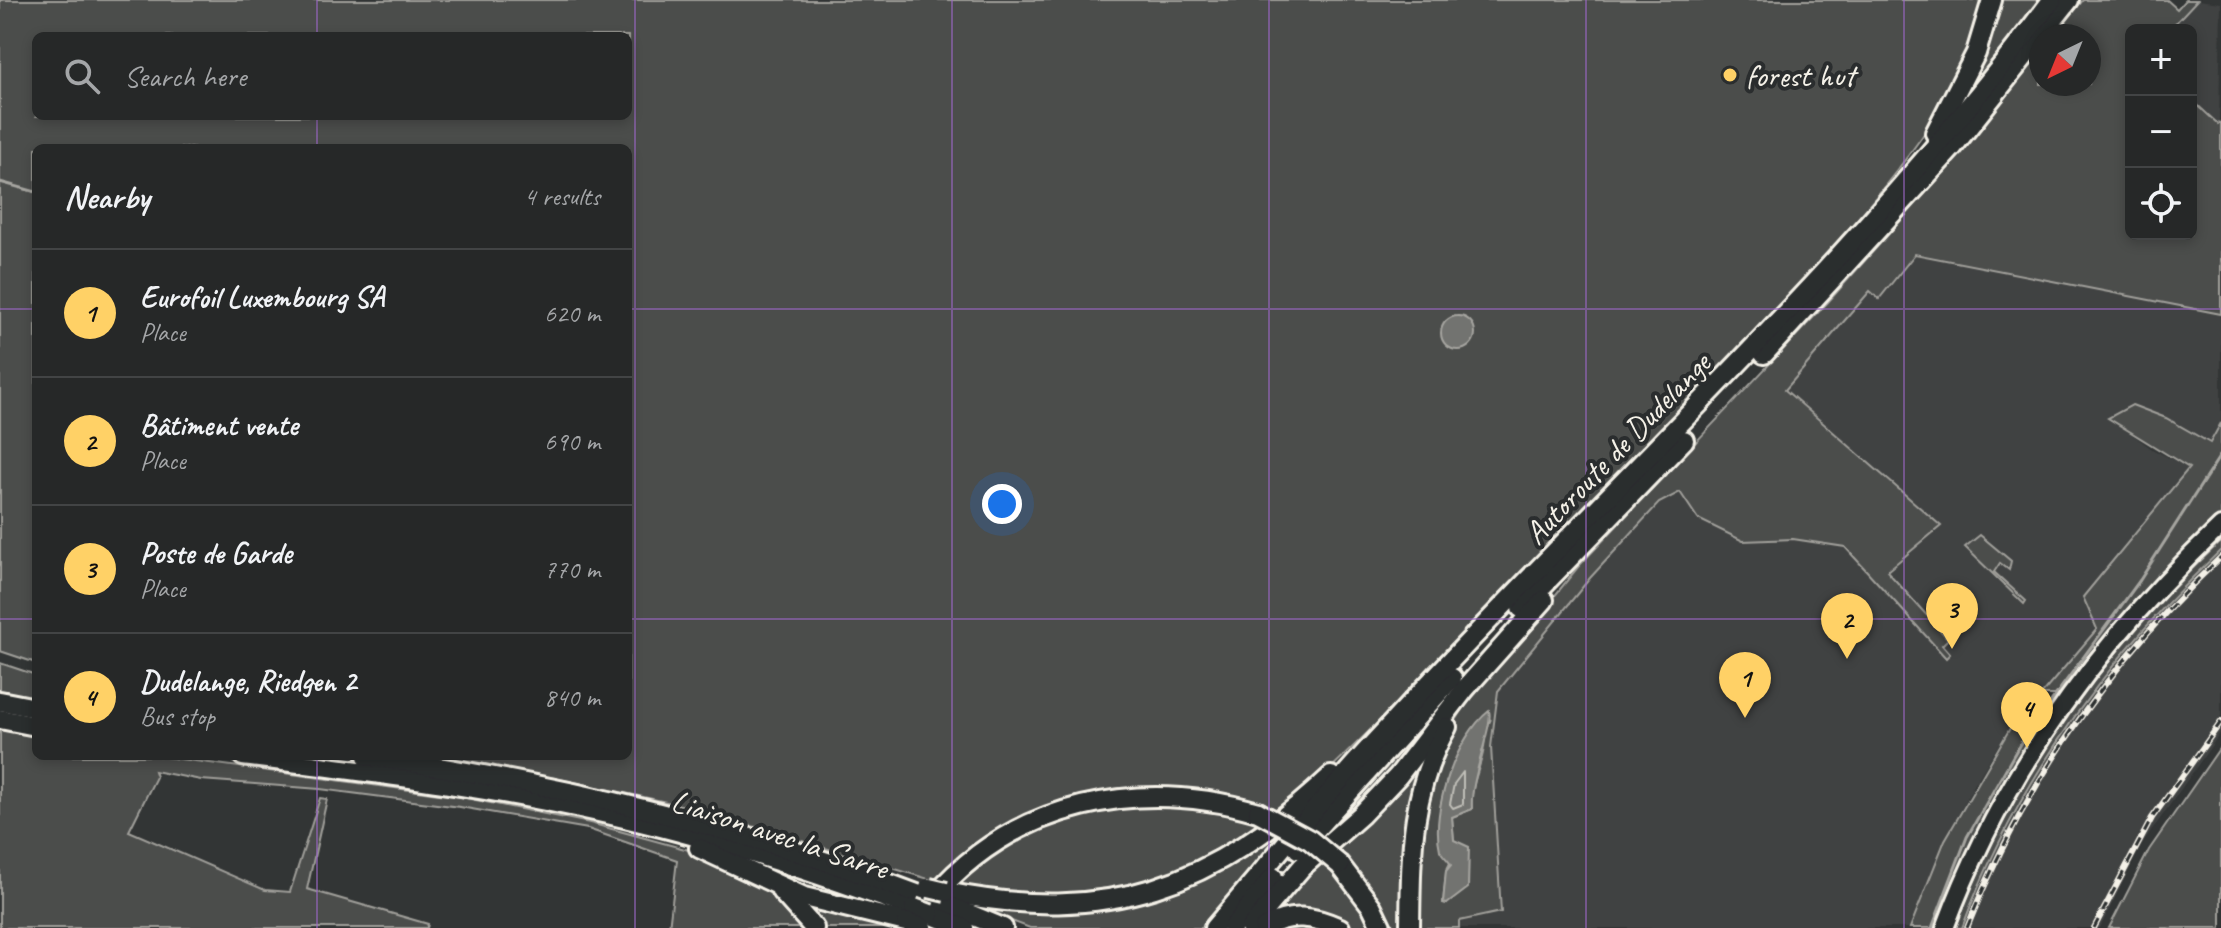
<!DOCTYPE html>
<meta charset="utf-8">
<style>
:root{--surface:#262828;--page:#323434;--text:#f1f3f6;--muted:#a4a6a8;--line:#424445;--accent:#ffd166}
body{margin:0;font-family:Caveat,sans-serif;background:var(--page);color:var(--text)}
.controls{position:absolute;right:24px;top:24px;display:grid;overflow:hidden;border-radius:12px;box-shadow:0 4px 12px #0003}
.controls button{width:72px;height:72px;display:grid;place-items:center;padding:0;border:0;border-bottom:2px solid var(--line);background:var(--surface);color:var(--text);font:40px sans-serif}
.compass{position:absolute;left:2029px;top:24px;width:72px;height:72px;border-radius:50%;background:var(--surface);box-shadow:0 4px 12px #0003;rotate:223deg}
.you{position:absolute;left:1002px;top:504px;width:28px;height:28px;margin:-20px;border:6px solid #fff;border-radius:50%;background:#1a73e8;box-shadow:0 0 0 12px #1a73e833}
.badge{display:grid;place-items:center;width:52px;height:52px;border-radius:50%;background:var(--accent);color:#111;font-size:26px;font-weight:700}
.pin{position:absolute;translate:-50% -66px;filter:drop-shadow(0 2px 4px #0008)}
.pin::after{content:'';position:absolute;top:42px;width:28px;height:24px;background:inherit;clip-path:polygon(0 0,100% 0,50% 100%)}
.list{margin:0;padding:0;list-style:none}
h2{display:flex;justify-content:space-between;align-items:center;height:104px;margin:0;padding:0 32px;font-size:34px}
h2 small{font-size:26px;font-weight:400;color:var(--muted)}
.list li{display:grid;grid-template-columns:52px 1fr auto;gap:24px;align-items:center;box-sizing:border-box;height:128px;padding:0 32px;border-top:2px solid var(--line)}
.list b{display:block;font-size:30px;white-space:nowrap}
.list p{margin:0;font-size:26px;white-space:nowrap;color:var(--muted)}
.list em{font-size:26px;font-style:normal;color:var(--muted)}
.icon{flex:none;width:44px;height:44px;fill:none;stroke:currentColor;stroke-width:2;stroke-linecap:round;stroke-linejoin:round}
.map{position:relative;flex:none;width:2221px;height:928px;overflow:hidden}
.search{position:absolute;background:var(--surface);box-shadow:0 4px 12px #0003;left:32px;top:32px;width:600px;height:88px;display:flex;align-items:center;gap:20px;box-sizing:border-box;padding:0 28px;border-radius:12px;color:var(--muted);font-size:30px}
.panel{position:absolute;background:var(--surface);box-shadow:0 4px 12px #0003;left:32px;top:144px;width:600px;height:616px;border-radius:12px}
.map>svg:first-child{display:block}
.built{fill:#404242}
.green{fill:#4b4d4c;stroke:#a09f9a;stroke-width:2;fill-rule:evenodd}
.water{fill:#727370;stroke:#a6a5a0;stroke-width:2}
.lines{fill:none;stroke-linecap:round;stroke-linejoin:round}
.shore{stroke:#c0bfb8;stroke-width:2}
.stream{stroke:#a6a5a0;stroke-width:3}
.major-casing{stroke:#f4f1e8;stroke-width:22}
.highway-casing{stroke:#f4f1e8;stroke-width:24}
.major{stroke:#2a2d2e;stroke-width:16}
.highway{stroke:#2a2d2e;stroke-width:18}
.rail-casing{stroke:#f4f1e8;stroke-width:6}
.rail{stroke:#2a2d2e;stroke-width:3;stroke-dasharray:9;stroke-linecap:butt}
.highway-bridge-casing{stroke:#f4f1e8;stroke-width:24;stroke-linecap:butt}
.highway-bridge{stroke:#2a2d2e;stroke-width:18}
.grid{fill:none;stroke:#9f67cb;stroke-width:2;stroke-opacity:0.55}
.poi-dot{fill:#ffd166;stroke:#2a2d2e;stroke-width:3}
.labels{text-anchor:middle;stroke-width:8;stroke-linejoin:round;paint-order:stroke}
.poi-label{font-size:32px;fill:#f4f1e8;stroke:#2a2d2e;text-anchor:start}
.street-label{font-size:32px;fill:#f4f1e8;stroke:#2a2d2e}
</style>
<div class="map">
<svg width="2221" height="928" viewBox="0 0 2221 928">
<rect width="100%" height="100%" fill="#323535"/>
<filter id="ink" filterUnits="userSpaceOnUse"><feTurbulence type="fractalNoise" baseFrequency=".0125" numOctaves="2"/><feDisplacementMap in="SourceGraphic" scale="16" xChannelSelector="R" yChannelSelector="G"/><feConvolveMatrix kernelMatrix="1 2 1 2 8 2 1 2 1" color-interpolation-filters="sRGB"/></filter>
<g filter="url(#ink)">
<!-- built -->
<g class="built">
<path d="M2197,0L2221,3L2219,125L2191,99V30H2169Z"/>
<path d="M1915,254L2221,314V423L2210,443L2166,418L2133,405L2108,417L2152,449L2189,468L2145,522L2097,629L2034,706L2026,700L1973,787L1945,840L1910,928H1459V922L1501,911L1491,747L1498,691L1590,578L1659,503L1681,492L1743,541L1793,539L1845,547L1946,658L1950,654L1942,645L1948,638L1887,571L1940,526L1785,390L1870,291L1880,298Z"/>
<path d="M2221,550V732L2141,846L2100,928H1962L1990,861L2050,752L2147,625Z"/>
</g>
<!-- green -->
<g class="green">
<path d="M0,0H2040L1960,102L1949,96C1884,201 1794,288 1710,378C1575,522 1438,666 1295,803L1265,827L1158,882L1053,899L949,885L1036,824L1129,802L1274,810C1141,772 1038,784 935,881L685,806L555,778L431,756H628V148H36V663L0,651ZM36,36H628V116H36Z"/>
<path d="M2083,0H2167L2177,9L2185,0H2197L2169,30H2131V234H2191V99L2218,124L2221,122V314L1915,254L1879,299L1870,291L1785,390L1941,526L1887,571L1948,639L1942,645L1950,654L1946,658L1845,547L1793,539L1743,541L1698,519L1680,492L1659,503L1590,578L1498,691L1491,747L1501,912L1459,921V928H1420V829L1444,740L1463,709L1578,567L1828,302L1928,190L2041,52V84H2089V36H2054ZM1491,719C1483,733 1486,744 1482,757C1477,776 1470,788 1472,809L1452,817L1454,841L1447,904L1443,903L1446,871L1451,861L1440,850L1446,782Z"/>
<path d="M2132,405L2166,418L2210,443L2221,423V519L2066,689L2057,695H2041L2097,629L2083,597L2189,468L2108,418Z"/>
<path d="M1980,535L2011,561L2009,570L2000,563L1994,572L2026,601L2024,604L1965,547Z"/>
<path d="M2221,541V550C2108,656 2017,782 1962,928H1956C2011,778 2105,650 2221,541Z"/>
<path d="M0,663L36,675V700L0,692Z"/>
<path d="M2027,699L2038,714L2037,731L1939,928H1910L1945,840Z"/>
<path d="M1428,728L1394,772L1328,836L1324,833L1409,739Z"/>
<path d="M0,729L36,736V756H158L461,797L590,823L696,852L769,889L808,928H669L677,860L588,829L460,807L320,789L201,780L154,771L156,777L129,831L265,890L290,892L320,798L327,799L307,889L428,924L427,928H0Z"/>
<path d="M2221,746V928H2109L2149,850Z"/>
<path d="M1427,747L1405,928H1390L1331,847Z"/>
<path d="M1303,810L1202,928H1030L980,909L983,904L1165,889Z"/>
<path d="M1320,857L1351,887L1375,928H1351L1345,922L1269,920Z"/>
<path d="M755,863L892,909L890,913L821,898L753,867Z"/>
<path d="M801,902L898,928H819Z"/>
</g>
<!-- water -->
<g class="water">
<circle cx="1458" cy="333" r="17"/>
<path d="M1489,711C1494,724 1469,782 1472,809L1452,817L1454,840L1469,847L1468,888L1447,904L1443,903L1446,871L1451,865C1449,860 1442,856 1440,850C1430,810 1457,736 1489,711Z"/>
</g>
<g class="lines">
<!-- shore -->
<path class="shore" d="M1463,772V804L1453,808L1450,804L1454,784Z"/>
<!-- stream -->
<g class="stream">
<path d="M0,182L36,192"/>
<path d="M1932,928L1967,837L2020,744L2140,580L2221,454"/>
</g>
<defs>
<path id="major" d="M1945,928C2003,771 2100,640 2221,526"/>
<g id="highway">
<path d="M1935,133L1976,53L1992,0"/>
<path d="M1764,354L1952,148L2069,0"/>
<path d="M1521,608L1684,440"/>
<path d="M0,701L36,708"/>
<path d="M0,719L36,726"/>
<path d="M243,756C378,773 516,790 649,824C739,846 826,877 914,908"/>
<path d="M367,756C560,784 740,826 922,896"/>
<path d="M699,848L804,897L906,922"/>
<path d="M1298,849L1452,678"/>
<path d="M1340,865L1372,907L1382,928"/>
<path d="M781,891L814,928"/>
<path d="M946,892C1109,925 1212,887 1331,776"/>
<path d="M933,897C1015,801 1140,778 1258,812"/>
<path d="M938,901L1003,928"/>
<path d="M930,914L964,928"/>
<path d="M1214,928C1270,863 1324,796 1383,733C1606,489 1854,267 2052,0"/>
<path d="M1232,928L1273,877"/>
<path d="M1250,928L1302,867L1361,815L1398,776L1465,689L1544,600"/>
<path d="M1264,928C1289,912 1314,916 1340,928"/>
<path d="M1410,928C1411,857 1410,790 1447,727"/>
</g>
</defs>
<!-- major casing -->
<use href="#major" class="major-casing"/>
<!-- highway casing -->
<use href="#highway" class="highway-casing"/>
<!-- major -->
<use href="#major" class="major"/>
<!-- highway -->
<use href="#highway" class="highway"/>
<defs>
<g id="rail">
<path d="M1967,928C2023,786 2110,661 2221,557"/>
<path d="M2094,928L2152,818L2221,722"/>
</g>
</defs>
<!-- rail casing -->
<use href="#rail" class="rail-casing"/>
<!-- rail -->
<use href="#rail" class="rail"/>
<defs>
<g id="highway-bridge">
<path d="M1258,812L1310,840L1340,865"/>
<path d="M929,888L946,892"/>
<path d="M914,908L930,914"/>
<path d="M906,922L922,927"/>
</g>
</defs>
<!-- highway-bridge casing -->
<use href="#highway-bridge" class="highway-bridge-casing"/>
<!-- highway-bridge -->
<use href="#highway-bridge" class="highway-bridge"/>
</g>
</g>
<!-- grid -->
<path class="grid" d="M317,0V36M635,0V928M952,0V928M1269,0V928M1586,0V928M1904,0V928M317,116V148M0,309H36M628,309H2221M0,619H36M628,619H2221M317,756V928"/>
<!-- markers -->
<circle class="poi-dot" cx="1730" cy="75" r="8"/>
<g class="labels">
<!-- poi labels -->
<g class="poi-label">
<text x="1746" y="86">forest hut</text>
</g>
<!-- street labels -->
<g class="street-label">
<text transform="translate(1617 448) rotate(-46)" y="11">Autoroute de Dudelange</text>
<text transform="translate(780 834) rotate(18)" y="11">Liaison avec la Sarre</text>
</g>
</g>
</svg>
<div class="controls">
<button>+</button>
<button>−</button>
<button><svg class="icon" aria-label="locate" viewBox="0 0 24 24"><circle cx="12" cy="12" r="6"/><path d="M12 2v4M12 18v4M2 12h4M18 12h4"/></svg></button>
</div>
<svg class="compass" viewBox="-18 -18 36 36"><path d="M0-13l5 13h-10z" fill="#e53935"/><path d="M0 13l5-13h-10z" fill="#a4a6a8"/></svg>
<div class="you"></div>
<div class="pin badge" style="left:1745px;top:718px">1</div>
<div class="pin badge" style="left:1847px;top:659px">2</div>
<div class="pin badge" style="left:1952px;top:649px">3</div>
<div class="pin badge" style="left:2027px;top:748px">4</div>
<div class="search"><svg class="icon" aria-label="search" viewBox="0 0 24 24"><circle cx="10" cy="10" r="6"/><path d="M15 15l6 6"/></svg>Search here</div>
<section class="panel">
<h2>Nearby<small>4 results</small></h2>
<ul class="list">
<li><span class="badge">1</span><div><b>Eurofoil Luxembourg SA</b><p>Place</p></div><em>620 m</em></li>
<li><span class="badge">2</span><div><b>Bâtiment vente</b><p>Place</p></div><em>690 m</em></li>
<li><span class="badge">3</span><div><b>Poste de Garde</b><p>Place</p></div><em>770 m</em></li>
<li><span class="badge">4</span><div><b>Dudelange, Riedgen 2</b><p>Bus stop</p></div><em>840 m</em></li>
</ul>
</section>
</div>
